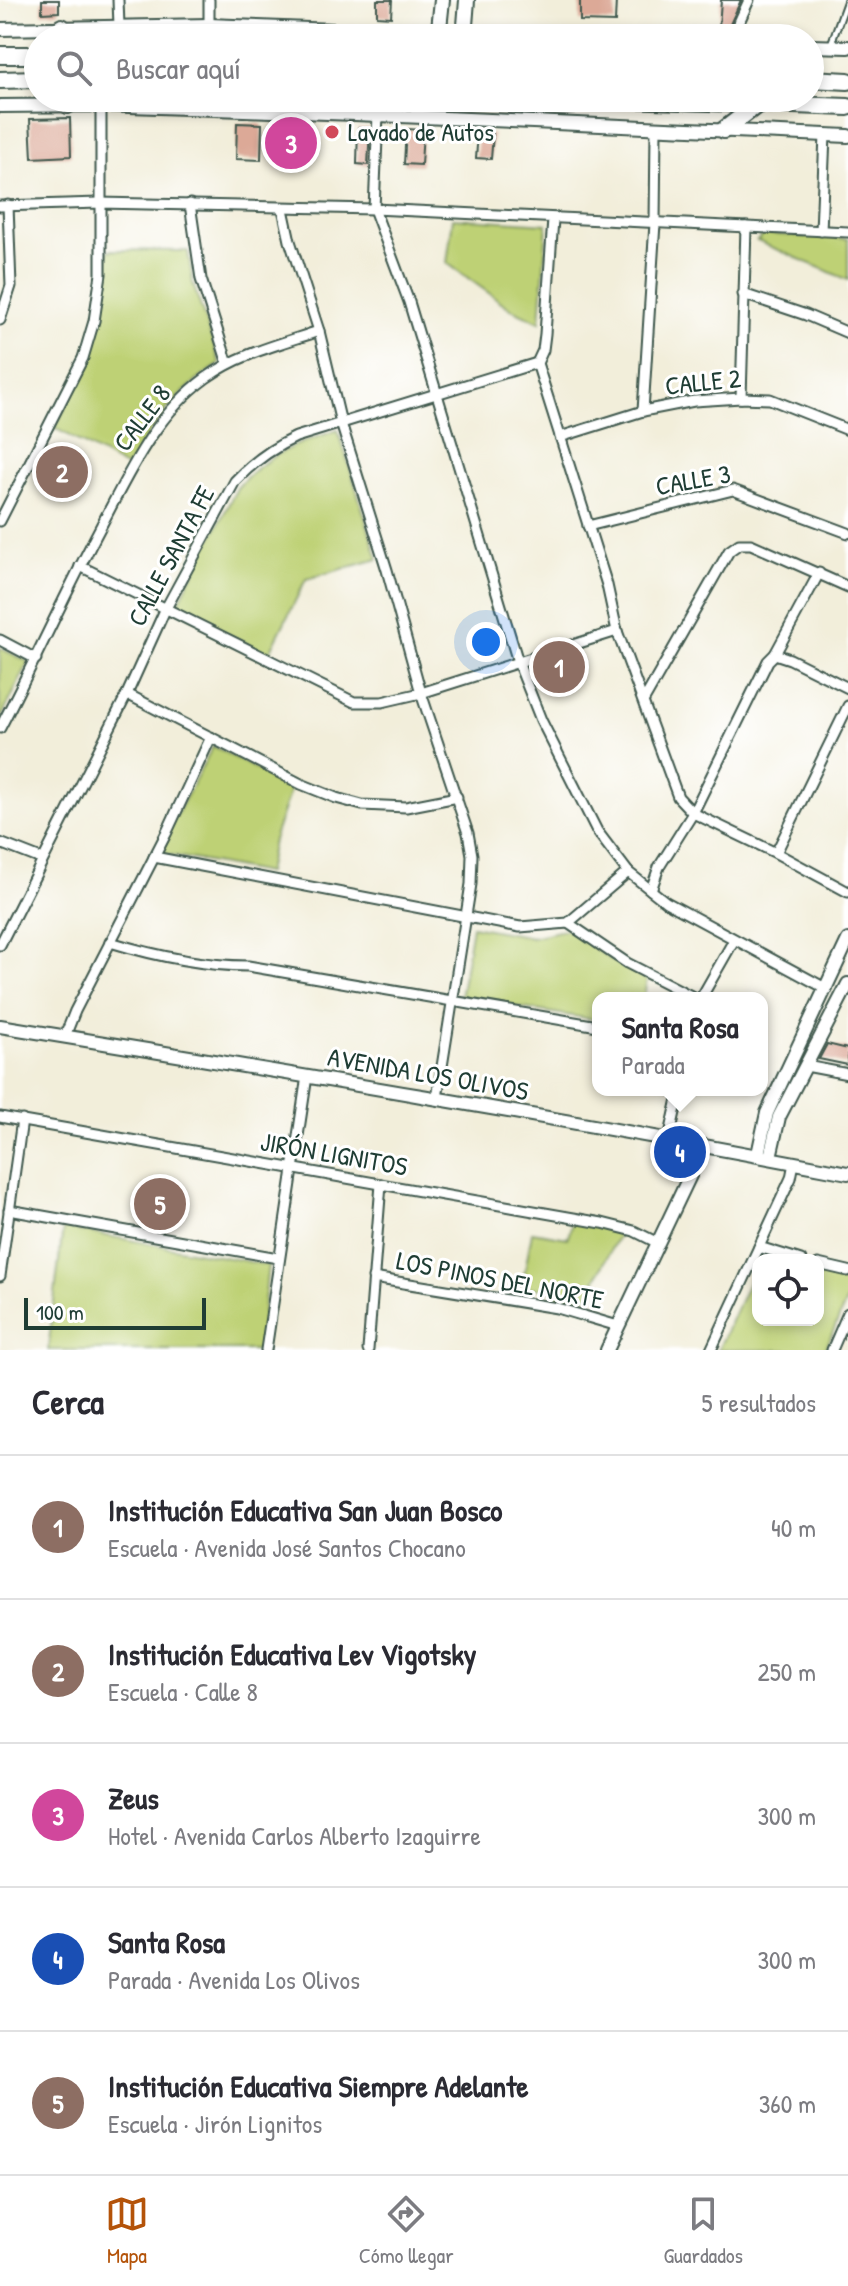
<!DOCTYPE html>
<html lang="es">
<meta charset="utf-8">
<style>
:root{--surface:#fff;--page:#f2f2f3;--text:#2b2b33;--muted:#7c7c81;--line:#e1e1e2;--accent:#b45309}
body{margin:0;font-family:"Patrick Hand",sans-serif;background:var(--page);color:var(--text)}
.controls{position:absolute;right:24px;bottom:24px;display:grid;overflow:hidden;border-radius:16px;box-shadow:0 4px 12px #0003}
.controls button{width:72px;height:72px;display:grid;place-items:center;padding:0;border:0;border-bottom:2px solid var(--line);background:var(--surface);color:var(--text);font:40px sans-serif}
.scale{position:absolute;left:24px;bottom:20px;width:182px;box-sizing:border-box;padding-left:8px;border:4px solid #1f3d34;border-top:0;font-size:22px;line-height:28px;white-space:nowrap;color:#1f3d34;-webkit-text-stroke:6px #fff;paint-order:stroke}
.you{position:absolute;left:486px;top:642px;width:28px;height:28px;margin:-20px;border:6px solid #fff;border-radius:50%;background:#1a73e8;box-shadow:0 0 0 12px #1a73e833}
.badge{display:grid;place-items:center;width:52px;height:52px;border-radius:50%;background:var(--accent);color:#fff;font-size:26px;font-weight:700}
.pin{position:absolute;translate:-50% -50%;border:4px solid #fff;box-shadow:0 2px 8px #0006}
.popup{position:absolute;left:592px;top:992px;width:176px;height:104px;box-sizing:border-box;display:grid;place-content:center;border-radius:16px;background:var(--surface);filter:drop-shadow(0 2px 6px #0005);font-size:26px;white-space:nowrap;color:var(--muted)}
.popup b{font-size:30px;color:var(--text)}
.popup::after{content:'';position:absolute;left:50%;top:100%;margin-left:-16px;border:16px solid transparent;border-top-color:var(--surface)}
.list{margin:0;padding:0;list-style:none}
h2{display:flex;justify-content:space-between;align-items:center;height:104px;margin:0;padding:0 32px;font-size:34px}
h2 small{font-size:26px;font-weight:400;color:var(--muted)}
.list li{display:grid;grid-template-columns:52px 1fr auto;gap:24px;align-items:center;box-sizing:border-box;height:144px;padding:0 32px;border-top:2px solid var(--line)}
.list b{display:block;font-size:30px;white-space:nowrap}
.list p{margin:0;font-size:26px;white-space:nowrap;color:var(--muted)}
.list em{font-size:26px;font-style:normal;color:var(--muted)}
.icon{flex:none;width:44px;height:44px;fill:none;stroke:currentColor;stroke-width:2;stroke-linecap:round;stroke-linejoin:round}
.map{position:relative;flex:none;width:848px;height:1350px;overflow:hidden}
.search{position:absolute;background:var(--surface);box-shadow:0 4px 12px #0003;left:24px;right:24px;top:24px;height:88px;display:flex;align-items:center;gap:20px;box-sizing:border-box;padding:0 28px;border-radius:44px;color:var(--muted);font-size:30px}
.sheet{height:824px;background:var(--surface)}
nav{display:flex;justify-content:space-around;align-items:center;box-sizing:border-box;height:112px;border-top:2px solid var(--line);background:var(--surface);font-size:22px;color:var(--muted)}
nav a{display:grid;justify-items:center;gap:4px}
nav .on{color:var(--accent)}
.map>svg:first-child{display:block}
.green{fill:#bed174;stroke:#6e8754;stroke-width:2}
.building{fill:#dca997}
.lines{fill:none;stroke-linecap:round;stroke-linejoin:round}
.service-casing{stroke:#3f584d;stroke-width:9}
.minor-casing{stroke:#3f584d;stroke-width:13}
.tertiary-casing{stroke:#3f584d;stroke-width:16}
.secondary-casing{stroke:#3f584d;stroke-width:18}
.primary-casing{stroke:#3f584d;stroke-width:20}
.service{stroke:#fff;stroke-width:5}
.minor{stroke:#fff;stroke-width:9}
.tertiary{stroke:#fff;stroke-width:12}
.secondary{stroke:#fff;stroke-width:14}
.primary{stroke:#fff;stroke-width:16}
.poi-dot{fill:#d1495b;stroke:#fff;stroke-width:3}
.labels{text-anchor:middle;stroke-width:6;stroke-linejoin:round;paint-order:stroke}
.poi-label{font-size:26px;fill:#1f3d34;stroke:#fff;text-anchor:start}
.street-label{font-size:26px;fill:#1f3d34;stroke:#fff}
</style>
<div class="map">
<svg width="848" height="1350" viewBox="0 0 848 1350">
<rect width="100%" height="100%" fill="#fff"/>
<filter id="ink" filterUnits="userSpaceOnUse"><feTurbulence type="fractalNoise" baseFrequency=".0125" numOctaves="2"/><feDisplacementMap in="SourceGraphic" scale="16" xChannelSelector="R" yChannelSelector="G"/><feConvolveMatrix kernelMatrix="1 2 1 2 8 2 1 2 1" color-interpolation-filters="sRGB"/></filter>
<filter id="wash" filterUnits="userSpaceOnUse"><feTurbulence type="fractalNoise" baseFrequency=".006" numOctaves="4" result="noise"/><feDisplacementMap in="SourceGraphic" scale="32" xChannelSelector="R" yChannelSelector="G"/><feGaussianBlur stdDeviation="1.8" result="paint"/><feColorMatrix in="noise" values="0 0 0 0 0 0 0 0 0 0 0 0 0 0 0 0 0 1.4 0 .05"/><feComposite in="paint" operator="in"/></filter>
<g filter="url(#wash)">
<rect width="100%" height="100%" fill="#f2eeda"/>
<!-- green -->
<g class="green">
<path d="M208,30L386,38H62L71,33Z"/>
<path d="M453,218L547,224L540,322L511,309L447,263Z"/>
<path d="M764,234L848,239V280L757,241Z"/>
<path d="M108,250L188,251L193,284L220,364C175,393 153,423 127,468L55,428C86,365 106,322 108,250Z"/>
<path d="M338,430L378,559L306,579L269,654L175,609L237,488C264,455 298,443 338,430Z"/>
<path d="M0,648L29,662L0,720Z"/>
<path d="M213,746L291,788L273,840L267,873L160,853L168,831Z"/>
<path d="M472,926L532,937L568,929L613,961L647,979L644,998H598V1020L460,998Z"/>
<path d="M573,1218L622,1228L583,1304L556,1298L557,1292L522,1286L532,1232L568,1238Z"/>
<path d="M63,1228L268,1265L259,1350H48Z"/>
<path d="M758,1261V1320H818V1270L848,1276V1297L825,1350H718Z"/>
</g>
<g id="blocks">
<!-- building -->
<g class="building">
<path d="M42,0H59V12L42,13Z"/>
<path d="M377,0H392L391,17L377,16Z"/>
<path d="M580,0H616L615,22L580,21Z"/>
<path d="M721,0H741L728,29L719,28Z"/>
<path d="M70,118L71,156L32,158L30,119Z"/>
<path d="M237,123L262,124L261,160L236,159Z"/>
<path d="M283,124L301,125L300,161H282Z"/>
<path d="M358,128H370L368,165L357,164Z"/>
<path d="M406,129L423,130L421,165L404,164Z"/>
<path d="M478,133L493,134L491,159L476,158Z"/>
<path d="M827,1044L848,1049V1065L819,1059Z"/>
</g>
</g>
</g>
<g filter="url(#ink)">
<use href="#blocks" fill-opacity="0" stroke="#3f584d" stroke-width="2"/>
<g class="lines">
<defs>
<path id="service" d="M831,44L847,0"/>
<g id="minor">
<path d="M118,0L119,26"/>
<path d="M209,25V0"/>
<path d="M732,38L749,0"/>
<path d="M378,115L374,209L409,302L518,662L541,720L597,831L628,872L666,902L827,989"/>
<path d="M190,204L201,279L228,364"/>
<path d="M0,206L99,203L374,209L848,232"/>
<path d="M283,209L290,241L319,331L341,423L387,570L421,693L468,833L472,855L471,884L437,1098"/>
<path d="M553,219L545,334L543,350L537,363L607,585L617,631L678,797L693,813L776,853L848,892"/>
<path d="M821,231L825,135"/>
<path d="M743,294L806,315L848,333"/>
<path d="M0,320L11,286L8,205"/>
<path d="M741,398L746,227"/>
<path d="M643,411L655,223L656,129"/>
<path d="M560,437L643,411L694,401L741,398L770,399L848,430"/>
<path d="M0,521L83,358L94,321L101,274V105"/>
<path d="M588,526L733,490L848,533"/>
<path d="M80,566L354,702H382L421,693L617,631"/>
<path d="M0,640L36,659"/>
<path d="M775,654L790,659L848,688"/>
<path d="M127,694L301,784L336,798L362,805L406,807L457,797"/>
<path d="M644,700L729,551L739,544H751L848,587"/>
<path d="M0,728C35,661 66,592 101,526C130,471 155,415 206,378C239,354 280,344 319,331"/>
<path d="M0,843L41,859"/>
<path d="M776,853L848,706"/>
<path d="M154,857L520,927L568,923L628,872"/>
<path d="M651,890L659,867L693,813L768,661L775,654L819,573"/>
<path d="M568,923L627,963L695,998"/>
<path d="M110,942C156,956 201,966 248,966L598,1026"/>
<path d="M0,945L127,694L165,610L235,481C254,461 272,448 296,437L537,363"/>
<path d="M701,998L734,940"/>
<path d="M65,1036L75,1011L166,834L211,737"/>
<path d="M806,1066L848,1074"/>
<path d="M0,1117L602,1223L634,1231L658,1243"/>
<path d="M669,1139L680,1090"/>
<path d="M9,1210L278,1258"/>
<path d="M759,1247L801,1260"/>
<path d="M818,1264L848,1271"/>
<path d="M0,1276L22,1120"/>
<path d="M373,1278L557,1308L618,1326"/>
<path d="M266,1350L307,1076"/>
<path d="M368,1350L381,1184"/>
<path d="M711,1350L791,1178L794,1163"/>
<path d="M832,1350L848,1313"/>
</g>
<g id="tertiary">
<path d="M0,29L209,25L535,38"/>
<path d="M810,46L848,47"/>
<path d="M0,106L101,105L355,114L848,136"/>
<path d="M0,1026C283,1072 566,1119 848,1173"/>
<path d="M758,1154L767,1113L848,940"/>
<path d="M770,1157L779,1117L848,984"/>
<path d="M607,1350L704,1146"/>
</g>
<g id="secondary">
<path d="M438,38L442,0"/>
<path d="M464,38L467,0"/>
</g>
<g id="primary">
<path d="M46,38L62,27"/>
<path d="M0,55H38"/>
<path d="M810,79L848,81"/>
<path d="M0,80L38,79"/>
<path d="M57,98L68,105"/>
<path d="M597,98L848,107"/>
<path d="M378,115L383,98"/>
<path d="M724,130L758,104"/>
</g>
</defs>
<!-- service casing -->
<use href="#service" class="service-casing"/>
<!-- minor casing -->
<use href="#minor" class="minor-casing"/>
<!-- tertiary casing -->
<use href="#tertiary" class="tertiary-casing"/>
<!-- secondary casing -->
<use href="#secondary" class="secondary-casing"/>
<!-- primary casing -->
<use href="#primary" class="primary-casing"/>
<!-- service -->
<use href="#service" class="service"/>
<!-- minor -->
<use href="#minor" class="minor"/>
<!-- tertiary -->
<use href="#tertiary" class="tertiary"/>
<!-- secondary -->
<use href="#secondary" class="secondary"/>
<!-- primary -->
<use href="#primary" class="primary"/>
</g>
</g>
<!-- markers -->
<circle class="poi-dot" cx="332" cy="132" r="8"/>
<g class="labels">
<!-- poi labels -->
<g class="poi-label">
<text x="348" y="141">Lavado de Autos</text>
</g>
<!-- street labels -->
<g class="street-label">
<text transform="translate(703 382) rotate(-6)" y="9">CALLE 2</text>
<text transform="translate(142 418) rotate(-53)" y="9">CALLE 8</text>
<text transform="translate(693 480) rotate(-10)" y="9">CALLE 3</text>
<text transform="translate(171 556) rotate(-62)" y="9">CALLE SANTA FE</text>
<text transform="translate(428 1074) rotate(10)" y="9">AVENIDA LOS OLIVOS</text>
<text transform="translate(334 1154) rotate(10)" y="9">JIRÓN LIGNITOS</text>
<text transform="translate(500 1280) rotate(11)" y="9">LOS PINOS DEL NORTE</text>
</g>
</g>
</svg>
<div class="controls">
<button><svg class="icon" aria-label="locate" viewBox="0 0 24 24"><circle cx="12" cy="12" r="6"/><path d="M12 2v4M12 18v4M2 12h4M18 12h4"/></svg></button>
</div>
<div class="scale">100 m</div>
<div class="you"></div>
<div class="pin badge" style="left:559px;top:667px;background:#8d6e63">1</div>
<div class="pin badge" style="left:62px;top:472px;background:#8d6e63">2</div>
<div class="pin badge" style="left:291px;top:143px;background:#d1479c">3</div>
<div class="pin badge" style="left:680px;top:1152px;background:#1a4fb4">4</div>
<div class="popup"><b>Santa Rosa</b>Parada</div>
<div class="pin badge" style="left:160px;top:1204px;background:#8d6e63">5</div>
<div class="search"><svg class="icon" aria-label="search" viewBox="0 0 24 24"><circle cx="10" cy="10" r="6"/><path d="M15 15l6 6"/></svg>Buscar aquí</div>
</div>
<section class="sheet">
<h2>Cerca<small>5 resultados</small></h2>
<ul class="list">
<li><span class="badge" style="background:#8d6e63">1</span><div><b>Institución Educativa San Juan Bosco</b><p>Escuela · Avenida José Santos Chocano</p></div><em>40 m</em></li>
<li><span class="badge" style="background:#8d6e63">2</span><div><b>Institución Educativa Lev Vigotsky</b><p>Escuela · Calle 8</p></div><em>250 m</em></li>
<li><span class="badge" style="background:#d1479c">3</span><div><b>Zeus</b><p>Hotel · Avenida Carlos Alberto Izaguirre</p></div><em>300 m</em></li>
<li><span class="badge" style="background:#1a4fb4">4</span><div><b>Santa Rosa</b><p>Parada · Avenida Los Olivos</p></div><em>300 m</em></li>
<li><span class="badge" style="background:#8d6e63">5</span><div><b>Institución Educativa Siempre Adelante</b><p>Escuela · Jirón Lignitos</p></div><em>360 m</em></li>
</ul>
</section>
<nav>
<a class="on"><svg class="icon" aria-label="map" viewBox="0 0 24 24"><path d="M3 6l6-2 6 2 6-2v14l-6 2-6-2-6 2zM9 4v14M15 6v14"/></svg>Mapa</a>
<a><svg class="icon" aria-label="directions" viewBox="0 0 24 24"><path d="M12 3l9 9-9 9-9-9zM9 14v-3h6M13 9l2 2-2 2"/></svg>Cómo llegar</a>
<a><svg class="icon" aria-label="saved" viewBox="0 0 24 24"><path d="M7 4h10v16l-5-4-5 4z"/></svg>Guardados</a>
</nav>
